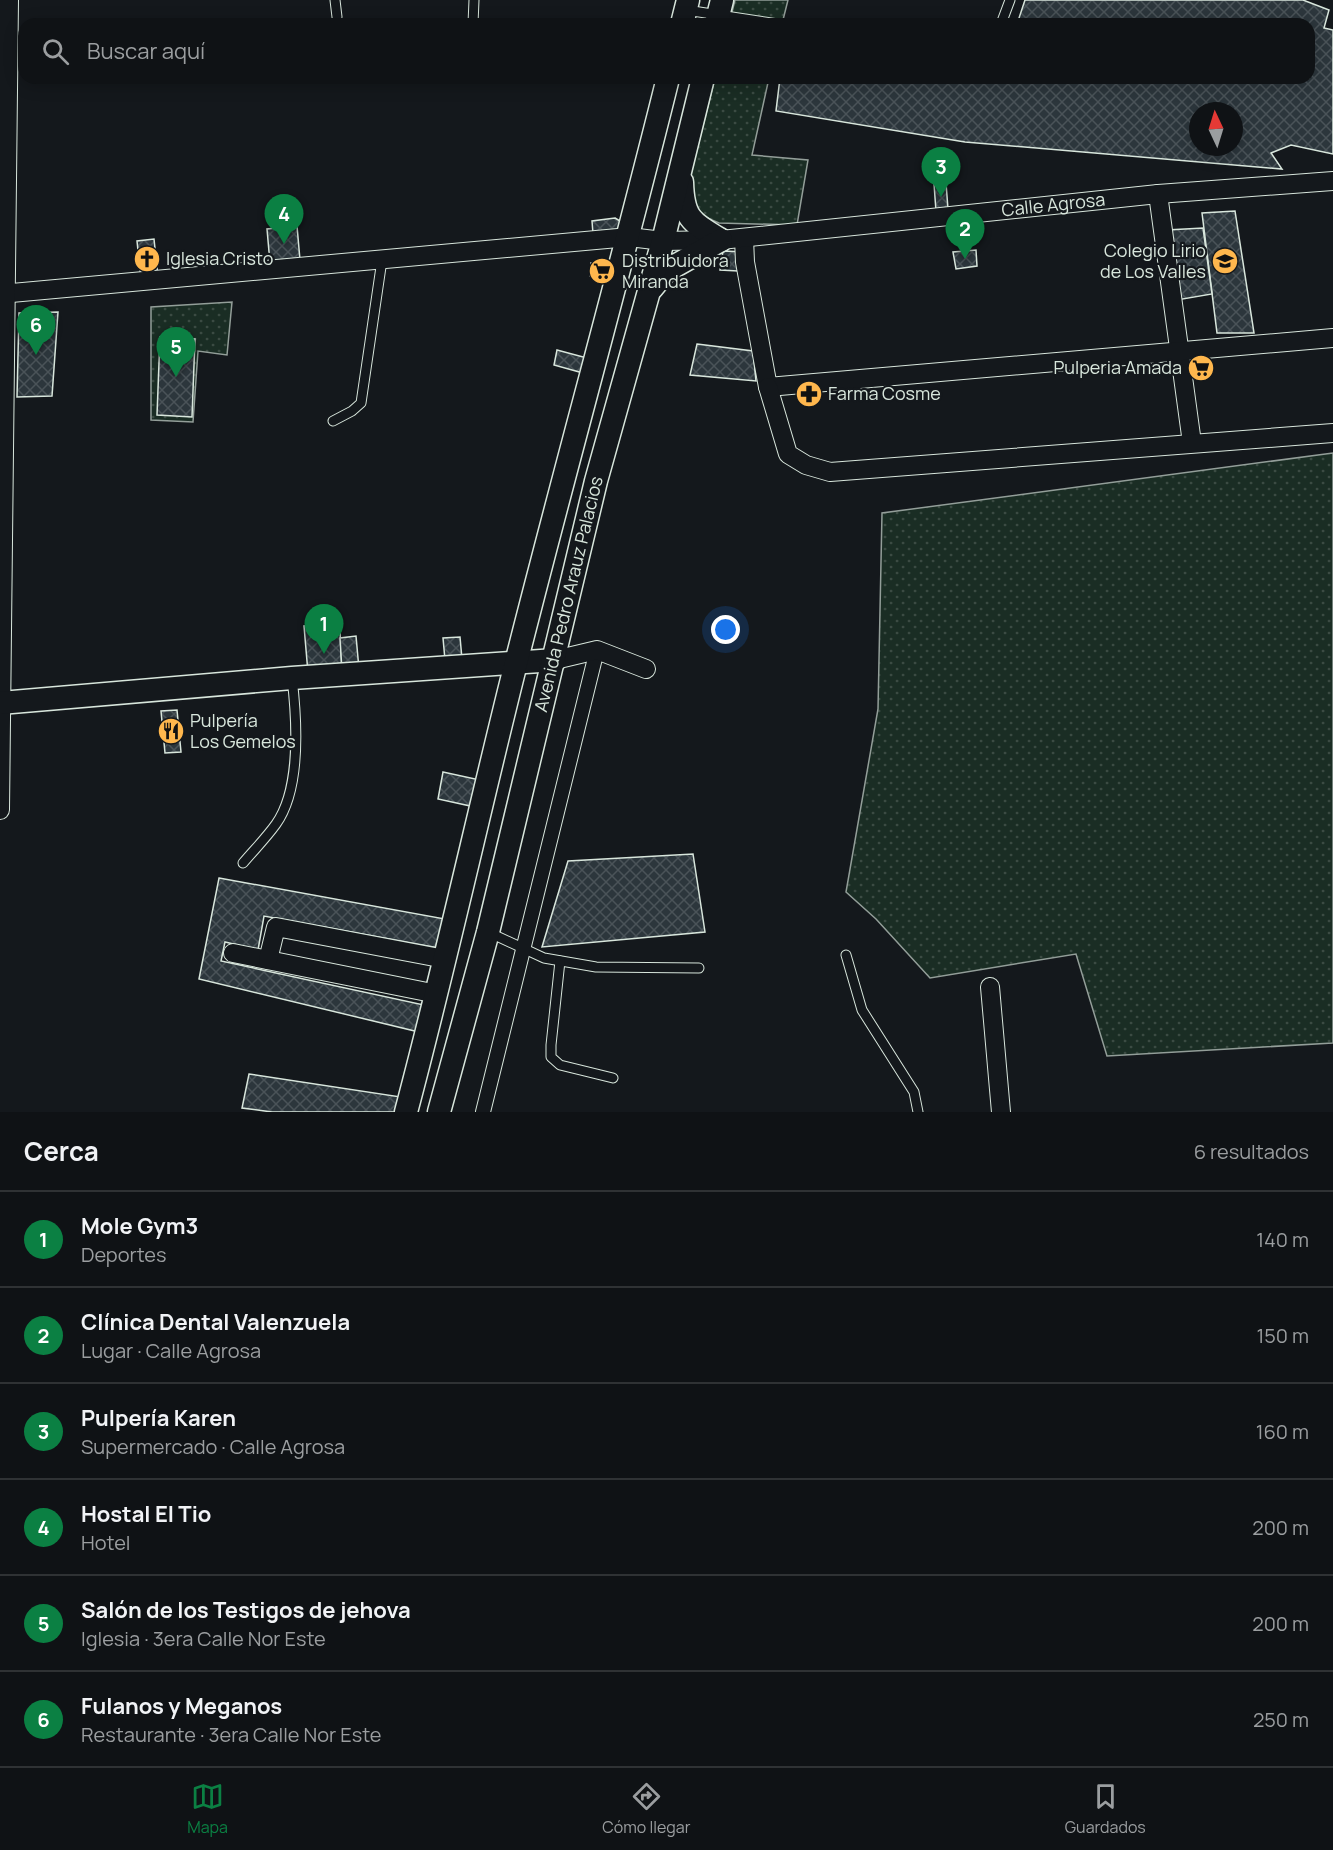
<!DOCTYPE html>
<html lang="es">
<meta charset="utf-8">
<style>
:root{--surface:#0f1215;--page:#1d2022;--text:#f1f3f6;--muted:#9b9ea0;--line:#2f3234;--accent:#0b8043}
body{margin:0;font-family:Manrope,sans-serif;background:var(--page);color:var(--text)}
.compass{position:absolute;left:1189px;top:102px;width:54px;height:54px;border-radius:50%;background:var(--surface);box-shadow:0 3px 15px #0003;rotate:356deg}
.you{position:absolute;left:726px;top:630px;width:21px;height:21px;margin:-15px;border:4px solid #fff;border-radius:50%;background:#1a73e8;box-shadow:0 0 0 9px #1a73e833}
.badge{display:grid;place-items:center;width:39px;height:39px;border-radius:50%;background:var(--accent);color:#fff;font-size:20px;font-weight:700}
.pin{position:absolute;translate:-50% -50px;filter:drop-shadow(0 2px 3px #0008)}
.pin::after{content:'';position:absolute;top:32px;width:21px;height:18px;background:inherit;clip-path:polygon(0 0,100% 0,50% 100%)}
.list{margin:0;padding:0;list-style:none}
h2{display:flex;justify-content:space-between;align-items:center;height:78px;margin:0;padding:0 24px;font-size:26px}
h2 small{font-size:20px;font-weight:400;color:var(--muted)}
.list li{display:grid;grid-template-columns:39px 1fr auto;gap:18px;align-items:center;box-sizing:border-box;height:96px;padding:0 24px;border-top:2px solid var(--line)}
.list b{display:block;font-size:22px;white-space:nowrap}
.list p{margin:0;font-size:20px;white-space:nowrap;color:var(--muted)}
.list em{font-size:20px;font-style:normal;color:var(--muted)}
.icon{flex:none;width:33px;height:33px;fill:none;stroke:currentColor;stroke-width:2;stroke-linecap:round;stroke-linejoin:round}
.map{position:relative;flex:none;width:1333px;height:1112px;overflow:hidden}
.search{position:absolute;background:var(--surface);box-shadow:0 3px 15px #0003;left:18px;right:18px;top:18px;height:66px;display:flex;align-items:center;gap:15px;box-sizing:border-box;padding:0 21px;border-radius:18px;color:var(--muted);font-size:22px}
.sheet{height:654px;background:var(--surface)}
nav{display:flex;justify-content:space-around;align-items:center;box-sizing:border-box;height:84px;border-top:2px solid var(--line);background:var(--surface);font-size:16px;color:var(--muted)}
nav a{display:grid;justify-items:center;gap:3px}
nav .on{color:var(--accent)}
.map>svg:first-child{display:block}
.grass{fill:url(#grass-dots);stroke:#939e99;stroke-width:1.5}
.building{fill:url(#building-cross-hatch);stroke:#d8e6dc;stroke-width:1.5;fill-rule:evenodd}
.lines{fill:none;stroke-linecap:round;stroke-linejoin:round}
.service-casing{stroke:#d8e6dc;stroke-width:11}
.pedestrian-casing{stroke:#d8e6dc;stroke-width:16}
.minor-casing{stroke:#d8e6dc;stroke-width:20}
.tertiary-casing{stroke:#d8e6dc;stroke-width:25}
.service{stroke:#14181c;stroke-width:9}
.pedestrian{stroke:#14181c;stroke-width:14}
.minor{stroke:#14181c;stroke-width:18}
.tertiary{stroke:#14181c;stroke-width:22}
.labels{text-anchor:middle;stroke-width:4.5;stroke-linejoin:round;paint-order:stroke}
.street-label{font-size:18px;fill:#d8e6dc;stroke:#14181c}
.poi-label{font-size:18px;fill:#d8e6dc;stroke:#14181c;text-anchor:start}
</style>
<div class="map">
<svg width="1333" height="1112" viewBox="0 0 1333 1112">
<defs>
<pattern id="grass-dots" width="8" height="8" patternUnits="userSpaceOnUse" patternTransform="scale(1.5)"><rect width="8" height="8" fill="#1a2d24"/><path d="M2 2h.1M6 6h.1" fill="none" stroke="#3b4b43" stroke-width="1.8" stroke-linecap="round"/></pattern>
<pattern id="building-cross-hatch" width="8" height="8" patternUnits="userSpaceOnUse" patternTransform="scale(1.5)"><rect width="8" height="8" fill="#2c363c"/><path d="M0 0l8 8M0 8l8-8" fill="none" stroke="#4a5358"/></pattern>
</defs>
<rect width="100%" height="100%" fill="#14181c"/>
<!-- grass -->
<g class="grass">
<path d="M735,0H788L782,24H729Z"/>
<path d="M715,78H769L752,155L808,160L797,225L719,223L700,215L690,200V177Z"/>
<path d="M232,302L227,355L198,351L193,422L151,420V307Z"/>
<path d="M1333,453V1043L1107,1056L1076,954L930,978L876,919L846,892L878,709L882,513Z"/>
</g>
<!-- building -->
<g class="building">
<path d="M1025,0H1303L1329,10L1324,28L1333,30V154L1291,145L1271,153L1282,169L965,142L776,111L780,78H974L999,80L1000,78H1309V24H1017ZM1198,111H1234V147H1198Z"/>
<path d="M946,183L948,209L936,211L934,184Z"/>
<path d="M1235,211L1254,333H1217L1202,213Z"/>
<path d="M615,218L625,224L616,232L593,234L592,221Z"/>
<path d="M297,226L300,260L270,263L267,229Z"/>
<path d="M1203,228L1212,294L1177,300L1167,230Z"/>
<path d="M154,239L158,277L141,279L137,241Z"/>
<path d="M976,250L977,266L956,269L953,252Z"/>
<path d="M723,251L744,252L738,271L720,270Z"/>
<path d="M609,261L614,266L612,280L590,276L591,263Z"/>
<path d="M58,312L52,396L17,397L19,313Z"/>
<path d="M160,337L195,339L192,417L157,415Z"/>
<path d="M697,344L753,351L756,381L690,375Z"/>
<path d="M557,350L587,358L583,373L554,365Z"/>
<path d="M318,625V633L340,631L342,671L308,673L304,626Z"/>
<path d="M356,636L359,669L342,671L340,638Z"/>
<path d="M460,637L462,659L445,660L443,638Z"/>
<path d="M177,710L181,752L165,753L161,711Z"/>
<path d="M443,772L480,780L475,807L438,799Z"/>
<path d="M693,854L705,932L542,947L568,861Z"/>
<path d="M219,878L445,919L439,948L264,916L258,950L225,942L221,961L424,1005L419,1032L199,979Z"/>
<path d="M249,1074L401,1097L397,1112H272L242,1108Z"/>
</g>
<g class="lines">
<defs>
<g id="service">
<path d="M335,0L337,17"/>
<path d="M686,10L778,24"/>
<path d="M473,24L474,0"/>
<path d="M1001,24L1010,0"/>
<path d="M333,421L352,411L361,403L382,260"/>
<path d="M243,863C254,850 266,838 276,824C301,789 297,720 292,678"/>
<path d="M488,932L544,958L596,967L699,968"/>
<path d="M846,955L862,1010L914,1092L918,1112"/>
<path d="M560,961L551,1045V1057L560,1065L613,1078"/>
</g>
<path id="pedestrian" d="M483,1112L597,650"/>
<g id="minor">
<path d="M1158,194L1192,443"/>
<path d="M744,238L745,262L768,387L1333,338"/>
<path id="s1" d="M0,294L629,237L663,241L721,240L1158,194L1333,181"/>
<path d="M768,387L788,454L806,465L830,472L1333,433"/>
<path d="M555,660L597,650L646,669"/>
<path d="M0,810L9,0"/>
<path d="M233,953L437,994"/>
<path d="M268,960L276,927L445,959"/>
<path d="M990,987L1001,1112"/>
</g>
<g id="tertiary">
<path d="M682,24L688,0"/>
<path d="M716,24L722,0"/>
<path d="M682,182C683,218 691,222 721,240"/>
<path d="M652,288L666,271L721,240"/>
<path d="M0,703L292,678L555,660"/>
<path d="M406,1112C446,962 479,810 517,659C566,465 620,272 668,78"/>
<path id="s2" d="M439,1112L488,932L596,481L663,241L703,78"/>
</g>
</defs>
<!-- service casing -->
<use href="#service" class="service-casing"/>
<!-- pedestrian casing -->
<use href="#pedestrian" class="pedestrian-casing"/>
<!-- minor casing -->
<use href="#minor" class="minor-casing"/>
<!-- tertiary casing -->
<use href="#tertiary" class="tertiary-casing"/>
<!-- service -->
<use href="#service" class="service"/>
<!-- pedestrian -->
<use href="#pedestrian" class="pedestrian"/>
<!-- minor -->
<use href="#minor" class="minor"/>
<!-- tertiary -->
<use href="#tertiary" class="tertiary"/>
</g>
<!-- icons -->
<defs>
<symbol id="church-disc" viewBox="-11 -11 22 22"><circle r="9.5" fill="#ffb74d" stroke="#14181c"/><path d="M-1.2-6h2.4v3.5h3.3v2.4h-3.3V6h-2.4V-.1h-3.3v-2.4h3.3Z" fill="#111"/></symbol>
<symbol id="school-disc" viewBox="-11 -11 22 22"><circle r="9.5" fill="#ffb74d" stroke="#14181c"/><path d="M0-5L7-2L0 1L-7-2ZM-4 1L0 2.5L4 1V4Q0 6-4 4Z" fill="#111"/></symbol>
<symbol id="supermarket-disc" viewBox="-11 -11 22 22"><circle r="9.5" fill="#ffb74d" stroke="#14181c"/><path d="M-6-5.5h2.5l.6 2H6L4.5 2H-2.5L-4.4-4H-6ZM-1.5 3.2a1.3 1.3 0 1 0 .1 0ZM3 3.2a1.3 1.3 0 1 0 .1 0Z" fill="#111"/></symbol>
<symbol id="pharmacy-disc" viewBox="-11 -11 22 22"><circle r="9.5" fill="#ffb74d" stroke="#14181c"/><path d="M-2-6h4v4h4v4h-4v4h-4v-4h-4v-4h4Z" fill="#111"/></symbol>
<symbol id="restaurant-disc" viewBox="-11 -11 22 22"><circle r="9.5" fill="#ffb74d" stroke="#14181c"/><path d="M-5-6h1v4h1v-4h1v4h1v-4h1v5L-1.5 .5V6h-2V.5L-5-1ZM5-6V6H3V1.5H1.5Q1.5-4 5-6Z" fill="#111"/></symbol>
</defs>
<g fill-rule="evenodd">
<use href="#church-disc" x="132" y="244" width="30" height="30"/>
<use href="#school-disc" x="1210" y="246" width="30" height="30"/>
<use href="#supermarket-disc" x="587" y="256" width="30" height="30"/>
<use href="#supermarket-disc" x="1186" y="353" width="30" height="30"/>
<use href="#pharmacy-disc" x="794" y="379" width="30" height="30"/>
<use href="#restaurant-disc" x="156" y="716" width="30" height="30"/>
</g>
<g class="labels">
<!-- street labels -->
<g class="street-label">
<text dy="6" stroke="none"><textPath href="#s1" startOffset="1058">Calle Agrosa</textPath></text>
<text dy="6" stroke="none"><textPath href="#s2" startOffset="534">Avenida Pedro Arauz Palacios</textPath></text>
</g>
<!-- poi labels -->
<g class="poi-label">
<text x="1206" y="257" text-anchor="end">Colegio Lirio<tspan x="1206" dy="21">de Los Valles</tspan></text>
<text x="166" y="265">Iglesia Cristo</text>
<text x="622" y="267">Distribuidora<tspan x="622" dy="21">Miranda</tspan></text>
<text x="1182" y="374" text-anchor="end">Pulperia Amada</text>
<text x="828" y="400">Farma Cosme</text>
<text x="190" y="727">Pulpería<tspan x="190" dy="21">Los Gemelos</tspan></text>
</g>
</g>
</svg>
<svg class="compass" viewBox="-18 -18 36 36"><path d="M0-13l5 13h-10z" fill="#e53935"/><path d="M0 13l5-13h-10z" fill="#9b9ea0"/></svg>
<div class="you"></div>
<div class="pin badge" style="left:324px;top:654px">1</div>
<div class="pin badge" style="left:965px;top:259px">2</div>
<div class="pin badge" style="left:941px;top:197px">3</div>
<div class="pin badge" style="left:284px;top:244px">4</div>
<div class="pin badge" style="left:176px;top:377px">5</div>
<div class="pin badge" style="left:36px;top:355px">6</div>
<div class="search"><svg class="icon" aria-label="search" viewBox="0 0 24 24"><circle cx="10" cy="10" r="6"/><path d="M15 15l6 6"/></svg>Buscar aquí</div>
</div>
<section class="sheet">
<h2>Cerca<small>6 resultados</small></h2>
<ul class="list">
<li><span class="badge">1</span><div><b>Mole Gym3</b><p>Deportes</p></div><em>140 m</em></li>
<li><span class="badge">2</span><div><b>Clínica Dental Valenzuela</b><p>Lugar · Calle Agrosa</p></div><em>150 m</em></li>
<li><span class="badge">3</span><div><b>Pulpería Karen</b><p>Supermercado · Calle Agrosa</p></div><em>160 m</em></li>
<li><span class="badge">4</span><div><b>Hostal El Tio</b><p>Hotel</p></div><em>200 m</em></li>
<li><span class="badge">5</span><div><b>Salón de los Testigos de jehova</b><p>Iglesia · 3era Calle Nor Este</p></div><em>200 m</em></li>
<li><span class="badge">6</span><div><b>Fulanos y Meganos</b><p>Restaurante · 3era Calle Nor Este</p></div><em>250 m</em></li>
</ul>
</section>
<nav>
<a class="on"><svg class="icon" aria-label="map" viewBox="0 0 24 24"><path d="M3 6l6-2 6 2 6-2v14l-6 2-6-2-6 2zM9 4v14M15 6v14"/></svg>Mapa</a>
<a><svg class="icon" aria-label="directions" viewBox="0 0 24 24"><path d="M12 3l9 9-9 9-9-9zM9 14v-3h6M13 9l2 2-2 2"/></svg>Cómo llegar</a>
<a><svg class="icon" aria-label="saved" viewBox="0 0 24 24"><path d="M7 4h10v16l-5-4-5 4z"/></svg>Guardados</a>
</nav>
